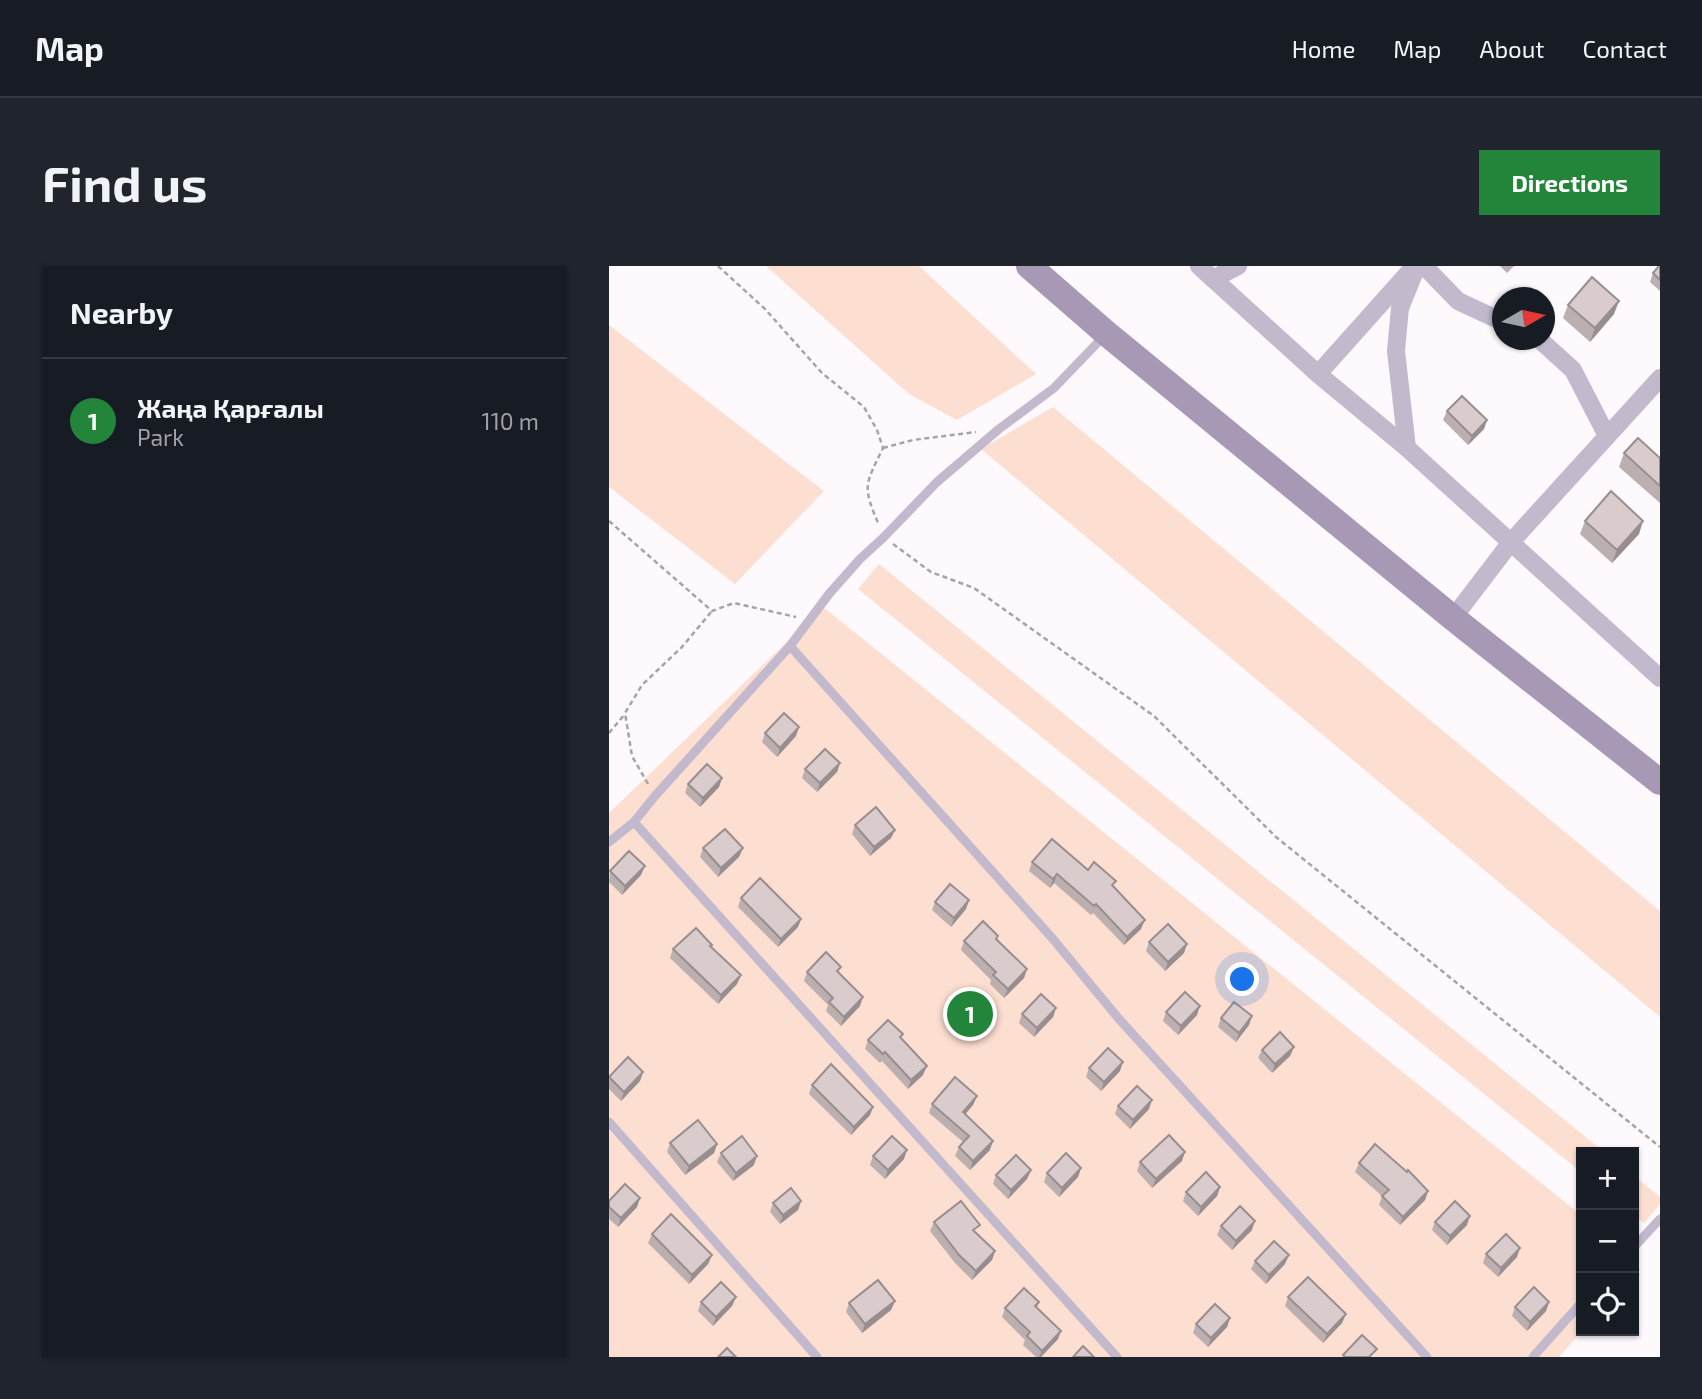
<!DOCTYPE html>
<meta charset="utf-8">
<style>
:root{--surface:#171b24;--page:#20242c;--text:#f1f3f6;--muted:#9ea1a6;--line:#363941;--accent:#238539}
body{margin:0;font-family:"Exo 2",sans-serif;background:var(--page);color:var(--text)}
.controls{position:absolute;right:21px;bottom:21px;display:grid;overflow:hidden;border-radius:0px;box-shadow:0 2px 5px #0004}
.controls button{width:63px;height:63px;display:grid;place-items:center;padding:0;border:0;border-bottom:2px solid var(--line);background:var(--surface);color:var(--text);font:35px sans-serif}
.compass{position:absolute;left:883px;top:21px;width:63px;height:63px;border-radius:50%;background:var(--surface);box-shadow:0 2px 5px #0004;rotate:81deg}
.you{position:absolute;left:634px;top:714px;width:24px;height:24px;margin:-18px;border:5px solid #fff;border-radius:50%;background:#1a73e8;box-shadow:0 0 0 10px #1a73e833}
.badge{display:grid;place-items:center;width:46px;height:46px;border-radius:50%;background:var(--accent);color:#fff;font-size:23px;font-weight:700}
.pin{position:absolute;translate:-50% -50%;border:4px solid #fff;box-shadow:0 2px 7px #0006}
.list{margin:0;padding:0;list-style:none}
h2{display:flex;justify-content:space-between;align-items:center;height:91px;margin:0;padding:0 28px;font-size:30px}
h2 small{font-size:23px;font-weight:400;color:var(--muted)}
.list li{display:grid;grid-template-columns:46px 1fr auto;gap:21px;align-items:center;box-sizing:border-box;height:126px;padding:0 28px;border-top:2px solid var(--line)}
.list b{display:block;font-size:26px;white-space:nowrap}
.list p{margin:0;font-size:23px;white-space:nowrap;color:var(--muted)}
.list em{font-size:23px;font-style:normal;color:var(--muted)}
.icon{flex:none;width:38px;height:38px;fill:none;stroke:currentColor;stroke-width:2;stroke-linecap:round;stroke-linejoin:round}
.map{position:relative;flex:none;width:1051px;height:1091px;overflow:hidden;border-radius:0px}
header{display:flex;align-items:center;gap:42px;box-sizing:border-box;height:98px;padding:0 35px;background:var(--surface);border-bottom:2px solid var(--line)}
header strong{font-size:33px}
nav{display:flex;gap:38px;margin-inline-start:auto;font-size:24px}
.intro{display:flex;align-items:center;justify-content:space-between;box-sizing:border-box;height:168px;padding:0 42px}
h1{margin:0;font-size:49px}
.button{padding:18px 32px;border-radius:0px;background:var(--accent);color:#fff;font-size:24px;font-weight:700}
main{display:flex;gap:42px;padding:0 42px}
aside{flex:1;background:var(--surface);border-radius:0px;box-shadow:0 2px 5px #0004}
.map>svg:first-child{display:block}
.green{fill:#fddfd1}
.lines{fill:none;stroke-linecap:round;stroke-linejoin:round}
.path{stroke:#a8a3a6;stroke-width:2.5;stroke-dasharray:5 3.5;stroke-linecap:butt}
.service{stroke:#c2b9cd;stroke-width:9}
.minor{stroke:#c2b9cd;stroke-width:18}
.secondary{stroke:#a799b6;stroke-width:26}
.wall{fill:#bbafaf}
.shaded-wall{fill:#998e8f}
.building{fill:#dacbcc;stroke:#998e8f;stroke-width:2}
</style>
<header>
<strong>Map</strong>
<nav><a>Home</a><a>Map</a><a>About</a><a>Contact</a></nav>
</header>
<div class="intro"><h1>Find us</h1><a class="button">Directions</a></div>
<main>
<aside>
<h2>Nearby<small></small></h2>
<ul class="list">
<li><span class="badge">1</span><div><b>Жаңа Қарғалы</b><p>Park</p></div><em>110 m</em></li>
</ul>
</aside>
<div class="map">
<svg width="1051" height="1091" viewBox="0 0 1051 1091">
<rect width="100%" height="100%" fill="#fef9fc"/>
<!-- green -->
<g class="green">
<path d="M157,0H310L427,108L348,154L300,128Z"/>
<path d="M0,59L215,225L126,318L0,221Z"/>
<path d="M444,141L1051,645V751L372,183Z"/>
<path d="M270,298L995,886H972V906L249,323Z"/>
<path d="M214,341L972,949L973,1065L950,1091H0V547Z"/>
<path d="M1025,910L1051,931V938L1035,957L1025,949Z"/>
</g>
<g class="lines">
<!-- path -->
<g class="path">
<path d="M109,0L156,43L213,107L255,141L268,164L274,182C256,219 253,220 270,259"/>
<path d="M274,182L304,174L367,166"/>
<path d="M0,255L103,345L125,337L187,351"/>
<path d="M284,278L322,306L365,322L545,450L667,571L1051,881"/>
<path d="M0,467L16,448"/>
<path d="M39,518L23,490L16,447L33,419L73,381L103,345"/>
</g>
<!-- service -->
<g class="service">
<path d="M181,380L220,328L251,293L275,271L328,216L390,163L445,122L496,69"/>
<path d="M25,556L508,1091"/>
<path d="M0,576L25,556L46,530L181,380L444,673L510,753L818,1091"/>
<path d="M0,856L208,1091"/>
<path d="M1025,981L1051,953"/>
<path d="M924,1091L972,1037"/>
</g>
<!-- minor -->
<g class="minor">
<path d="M590,0L709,108L798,182L1051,412"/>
<path d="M815,0L849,35L894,56"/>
<path d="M604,13L629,0"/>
<path d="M931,74L964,104L998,170"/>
<path d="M709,108L801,5"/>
<path d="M798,182L787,85L791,42L808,0"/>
<path d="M844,352L902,276L1051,112"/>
</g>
<!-- secondary -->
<path class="secondary" d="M420,0L497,67L844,352L1051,516"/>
</g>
<!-- wall -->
<g class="wall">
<path d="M891,0H905L898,7Z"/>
<path d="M1051,0V25L1041,16L1044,7Z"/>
<path d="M959,39L1005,48L981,76L954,52Z"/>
<path d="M838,145L878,154L875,163L859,179L834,154Z"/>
<path d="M1015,187L1051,192V237L1010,201Z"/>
<path d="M976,255L1030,268L1003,297L971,268Z"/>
<path d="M156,467L187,470L168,491L153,476Z"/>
<path d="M231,497L228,506L208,526L193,512L196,503Z"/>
<path d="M113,512L110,521L91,541L76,527L79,518Z"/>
<path d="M246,559L286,564L282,572L261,590L243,568Z"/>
<path d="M94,582H134L130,591L109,611L91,591Z"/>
<path d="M423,596L479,604L505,621L532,663L515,679L484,647L482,649L445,617L441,622L420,605Z"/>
<path d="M1,605L32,609L13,629L0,616Z"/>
<path d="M132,632L192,653L189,661L169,681L129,641Z"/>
<path d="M360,634L357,643L342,661L323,644L326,636Z"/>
<path d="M389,670L388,674L418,703L415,712L395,732L381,718L382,714L352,684L355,675Z"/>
<path d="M540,676L575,687L556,705L537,685Z"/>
<path d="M102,681L132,709L128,718L109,738L61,692L64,683Z"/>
<path d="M198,706L230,707L251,740L232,760L217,745L219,739L195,715Z"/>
<path d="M447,742L444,751L425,771L410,757L413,748Z"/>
<path d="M557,746L588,749L569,769L554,755Z"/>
<path d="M643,750L640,759L627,776L609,761L612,752Z"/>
<path d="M294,768L292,772L314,809L299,823L273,795L271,797L256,783L259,774Z"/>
<path d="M685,781L681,790L663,807L649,792L653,784Z"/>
<path d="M480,802L511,805L492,825L477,811Z"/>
<path d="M34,806L31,815L12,835L0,823V811Z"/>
<path d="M203,819L264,841L261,849L242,869L200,828Z"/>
<path d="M368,830L364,839L356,849L381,884L361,904L346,890L350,881L354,876L320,847L323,838Z"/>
<path d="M509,840L540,843L521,863L506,848Z"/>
<path d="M61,877L108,878L105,887L76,909L58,886Z"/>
<path d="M112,887L145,899L124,915L108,896Z"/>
<path d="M264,890L295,893L276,913L261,899Z"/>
<path d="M573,895L543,922L528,905L531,896Z"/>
<path d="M750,897L819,925L816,934L791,959L770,939L773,930L746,906Z"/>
<path d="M472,902L469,911L450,931L435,916L438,907Z"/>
<path d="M422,904L418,913L399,933L384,918L387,909Z"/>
<path d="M611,921L608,930L589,950L574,935L577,926Z"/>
<path d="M31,932L28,941L9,961L0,953V935Z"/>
<path d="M192,935L189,944L171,958L161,946L164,937Z"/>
<path d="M325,956L368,967L386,985L383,994L363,1014L346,997L321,965Z"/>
<path d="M826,956L858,959L838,979L823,964Z"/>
<path d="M612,960L643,964L623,984L608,969Z"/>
<path d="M43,968L103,989L99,998L80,1018L39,977Z"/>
<path d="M877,988L908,991L889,1011L874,997Z"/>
<path d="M646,995L676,998L657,1018L642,1003Z"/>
<path d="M127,1031L123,1040L104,1060L89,1045L92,1036Z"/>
<path d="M679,1031L737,1048L733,1057L714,1077L676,1040Z"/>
<path d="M286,1035L282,1044L253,1067L237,1046L240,1037Z"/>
<path d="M430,1036L428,1042L452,1065L449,1073L432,1091H427L414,1079L416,1074L393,1051L396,1042Z"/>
<path d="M940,1036L937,1045L918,1065L903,1050L906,1041Z"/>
<path d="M621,1052L618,1061L599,1081L584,1067L587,1058Z"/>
</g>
<!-- shaded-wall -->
<g class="shaded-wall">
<path d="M1010,35L1005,48L981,76L986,62Z"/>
<path d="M878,154L875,163L859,179L863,170Z"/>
<path d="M1034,255L1030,268L1003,297L1008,284Z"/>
<path d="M190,461L187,470L168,491L171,482Z"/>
<path d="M231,497L228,506L208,526L211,517Z"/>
<path d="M113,512L110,521L91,541L94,532Z"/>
<path d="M286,564L282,572L261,590L265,581Z"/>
<path d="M134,582L130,591L109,611L112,602Z"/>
<path d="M36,600L32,609L13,629L16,620Z"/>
<path d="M448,608L445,617L441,622L444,613Z"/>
<path d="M360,634L357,643L342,661L345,652Z"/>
<path d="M192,653L189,661L169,681L172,673Z"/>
<path d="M536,654L532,663L515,679L518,671Z"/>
<path d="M578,678L575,687L556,705L559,696Z"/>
<path d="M418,703L415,712L395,732L399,723Z"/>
<path d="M132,709L128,718L109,738L112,729Z"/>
<path d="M254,731L251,740L232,760L235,751Z"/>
<path d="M591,740L588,749L569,769L572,760Z"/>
<path d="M447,742L444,751L425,771L428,762Z"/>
<path d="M643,750L640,759L627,776L630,767Z"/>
<path d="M685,781L681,790L663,807L666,798Z"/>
<path d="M514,796L511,805L492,825L495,816Z"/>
<path d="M318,800L314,809L299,823L302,814Z"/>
<path d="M34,806L31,815L12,835L15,826Z"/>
<path d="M368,830L364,839L350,855L354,846Z"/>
<path d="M543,834L540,843L521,863L524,854Z"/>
<path d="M264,841L261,849L242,869L245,861Z"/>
<path d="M384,875L381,884L361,904L364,895Z"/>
<path d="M108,878L105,887L76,909L80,900Z"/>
<path d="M298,884L295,893L276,913L279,904Z"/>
<path d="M576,886L573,895L543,922L547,913Z"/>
<path d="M148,890L145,899L124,915L127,907Z"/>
<path d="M472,902L469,911L450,931L453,922Z"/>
<path d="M422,904L418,913L399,933L402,924Z"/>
<path d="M611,921L608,930L589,950L592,941Z"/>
<path d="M819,925L816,934L791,959L794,951Z"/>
<path d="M31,932L28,941L9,961L12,952Z"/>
<path d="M192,935L189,944L171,958L174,949Z"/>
<path d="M861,950L858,959L838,979L841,970Z"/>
<path d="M646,955L643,964L623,984L627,975Z"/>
<path d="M911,982L908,991L889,1011L892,1002Z"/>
<path d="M386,985L383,994L363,1014L367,1005Z"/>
<path d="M103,989L99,998L80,1018L83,1009Z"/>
<path d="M680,989L676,998L657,1018L660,1009Z"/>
<path d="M127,1031L123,1040L104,1060L107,1051Z"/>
<path d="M286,1035L282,1044L253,1067L256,1058Z"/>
<path d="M940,1036L937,1045L918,1065L921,1056Z"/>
<path d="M737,1048L733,1057L714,1077L718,1068Z"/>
<path d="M621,1052L618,1061L599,1081L602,1072Z"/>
<path d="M452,1065L449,1073L432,1091H430L433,1085Z"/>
</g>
<!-- building -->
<g class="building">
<path d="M1050,0H1051V14L1044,7Z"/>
<path d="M983,11L1010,35L986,62L959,39Z"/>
<path d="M853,130L878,154L863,170L838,145Z"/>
<path d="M1029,172L1051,192V220L1015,187Z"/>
<path d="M1002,225L1034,255L1008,284L976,255Z"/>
<path d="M175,447L190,461L171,482L156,467Z"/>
<path d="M216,483L231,497L211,517L196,503Z"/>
<path d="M98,498L113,512L94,532L79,518Z"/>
<path d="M267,541L286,564L265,581L246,559Z"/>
<path d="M116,563L134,582L112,602L94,582Z"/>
<path d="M443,573L479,604L485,596L507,615L503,619L536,654L518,671L487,638L485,640L448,608L444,613L423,596Z"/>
<path d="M20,585L36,600L16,620L1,605Z"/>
<path d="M151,612L192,653L172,673L132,632Z"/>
<path d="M341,618L360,634L345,652L326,636Z"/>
<path d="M374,655L389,670L387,673L418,703L399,723L384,709L387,706L355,675Z"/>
<path d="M559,658L578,678L559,696L540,676Z"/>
<path d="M87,662L103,679L101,680L132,709L112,729L64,683Z"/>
<path d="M217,686L232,701L228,705L254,731L235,751L220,736L224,732L198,706Z"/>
<path d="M576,726L591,740L572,760L557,746Z"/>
<path d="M432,728L447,742L428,762L413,748Z"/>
<path d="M625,736L643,750L630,767L612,752Z"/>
<path d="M279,754L294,768L291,771L318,800L302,814L276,786L274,788L259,774Z"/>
<path d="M671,766L685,781L666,798L653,784Z"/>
<path d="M499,782L514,796L495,816L480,802Z"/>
<path d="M19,791L34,806L15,826L0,811Z"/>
<path d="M222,798L264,841L245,861L203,819Z"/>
<path d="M346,811L368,830L354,846L384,875L364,895L350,881L360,870L323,838Z"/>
<path d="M528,820L543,834L524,854L509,840Z"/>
<path d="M89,854L108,878L80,900L61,877Z"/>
<path d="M560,869L576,886L547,913L531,896Z"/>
<path d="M133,870L148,890L127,907L112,887Z"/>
<path d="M283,870L298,884L279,904L264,890Z"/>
<path d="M766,878L798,906L799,904L819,925L794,951L773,930L780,924L750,897Z"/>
<path d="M457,887L472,902L453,922L438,907Z"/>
<path d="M407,889L422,904L402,924L387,909Z"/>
<path d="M597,906L611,921L592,941L577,926Z"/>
<path d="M16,918L31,932L12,952L0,941V935Z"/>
<path d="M182,922L192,935L174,949L164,937Z"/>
<path d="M352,935L371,959L364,964L386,985L367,1005L350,989L325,956Z"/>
<path d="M846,935L861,950L841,970L826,956Z"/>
<path d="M631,940L646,955L627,975L612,960Z"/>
<path d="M62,948L103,989L83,1009L43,968Z"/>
<path d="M897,968L911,982L892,1002L877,988Z"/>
<path d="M665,975L680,989L660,1009L646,995Z"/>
<path d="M699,1011L737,1048L718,1068L679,1031Z"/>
<path d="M269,1014L286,1035L256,1058L240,1037Z"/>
<path d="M112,1016L127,1031L107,1051L92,1036Z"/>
<path d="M925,1021L940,1036L921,1056L906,1041Z"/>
<path d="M415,1022L430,1036L426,1040L452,1065L433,1085L418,1070L421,1066L396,1042Z"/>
<path d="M606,1038L621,1052L602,1072L587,1058Z"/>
<path d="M753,1069L768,1083L760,1091H736L734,1089Z"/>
<path d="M474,1080L485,1091H464Z"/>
<path d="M118,1082L127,1091H109Z"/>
</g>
</svg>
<div class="controls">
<button>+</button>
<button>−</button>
<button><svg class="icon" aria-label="locate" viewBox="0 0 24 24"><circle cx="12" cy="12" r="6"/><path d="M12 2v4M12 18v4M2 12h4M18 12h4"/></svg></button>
</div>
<svg class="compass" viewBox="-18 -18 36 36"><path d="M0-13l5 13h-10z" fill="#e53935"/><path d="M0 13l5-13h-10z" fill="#9ea1a6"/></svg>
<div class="you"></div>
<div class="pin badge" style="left:361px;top:748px">1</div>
</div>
</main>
